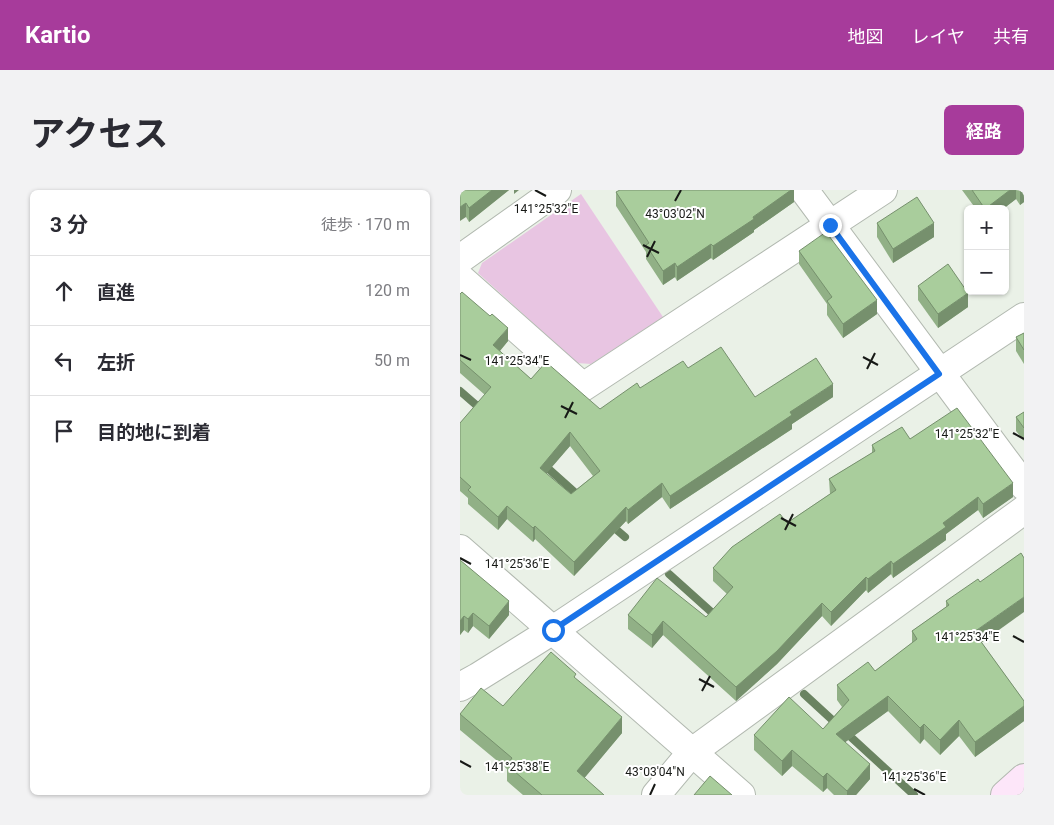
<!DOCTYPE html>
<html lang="ja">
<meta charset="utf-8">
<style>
:root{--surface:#fff;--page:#f2f2f3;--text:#2b2b33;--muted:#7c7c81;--line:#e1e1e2;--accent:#a73b9b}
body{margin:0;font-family:Roboto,"Noto Sans JP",sans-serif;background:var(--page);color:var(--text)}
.controls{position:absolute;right:15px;top:15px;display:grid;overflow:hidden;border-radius:8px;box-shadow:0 1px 4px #0004}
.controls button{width:45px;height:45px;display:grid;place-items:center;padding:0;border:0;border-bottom:1px solid var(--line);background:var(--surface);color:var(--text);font:25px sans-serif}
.stop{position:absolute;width:15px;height:15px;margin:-11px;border:4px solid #1a73e8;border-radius:50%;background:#fff}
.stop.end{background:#1a73e8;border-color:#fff;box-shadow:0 1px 5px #0008}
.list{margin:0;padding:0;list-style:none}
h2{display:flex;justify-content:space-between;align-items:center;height:65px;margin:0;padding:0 20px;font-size:21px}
h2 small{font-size:16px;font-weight:400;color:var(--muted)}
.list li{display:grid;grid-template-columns:32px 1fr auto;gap:15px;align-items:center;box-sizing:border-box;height:70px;padding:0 20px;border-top:1px solid var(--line)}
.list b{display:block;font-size:19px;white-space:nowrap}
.list em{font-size:16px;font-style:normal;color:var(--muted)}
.icon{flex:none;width:28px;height:28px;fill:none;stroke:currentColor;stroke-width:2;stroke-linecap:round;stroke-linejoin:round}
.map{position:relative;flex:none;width:564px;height:605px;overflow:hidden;border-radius:8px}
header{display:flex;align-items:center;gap:30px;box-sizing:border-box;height:70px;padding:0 25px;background:var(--accent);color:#fff}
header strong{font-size:24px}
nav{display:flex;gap:28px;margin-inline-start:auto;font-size:18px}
.intro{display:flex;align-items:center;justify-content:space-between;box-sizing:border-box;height:120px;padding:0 30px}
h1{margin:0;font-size:35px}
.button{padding:12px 22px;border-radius:8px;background:var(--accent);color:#fff;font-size:18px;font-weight:700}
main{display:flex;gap:30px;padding:0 30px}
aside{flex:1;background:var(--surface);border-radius:8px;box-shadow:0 1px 4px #0004}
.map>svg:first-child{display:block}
.green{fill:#e8c5e2}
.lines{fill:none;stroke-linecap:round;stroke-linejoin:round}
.stream{stroke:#6a8361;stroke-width:8}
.street-casing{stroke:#b2b9b0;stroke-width:30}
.secondary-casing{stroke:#b2b9b0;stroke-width:30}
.street{stroke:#fff;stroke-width:28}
.secondary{stroke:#fde6f9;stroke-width:28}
.wall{fill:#91b086;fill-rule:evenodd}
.shaded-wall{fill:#76906d}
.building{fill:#a9cd9c;stroke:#76906d;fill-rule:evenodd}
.route{stroke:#1a73e8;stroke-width:6}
.ticks{fill:none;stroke:#171916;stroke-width:2}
.ticks-label{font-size:12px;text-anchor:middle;fill:#171916;stroke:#fff;stroke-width:4;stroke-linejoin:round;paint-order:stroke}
</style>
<header>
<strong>Kartio</strong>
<nav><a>地図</a><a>レイヤ</a><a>共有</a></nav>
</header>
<div class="intro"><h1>アクセス</h1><a class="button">経路</a></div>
<main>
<aside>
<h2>3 分<small>徒歩 · 170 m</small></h2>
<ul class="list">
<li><svg class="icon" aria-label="ahead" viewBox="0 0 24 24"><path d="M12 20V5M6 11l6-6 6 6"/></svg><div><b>直進</b></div><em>120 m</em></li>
<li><svg class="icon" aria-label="left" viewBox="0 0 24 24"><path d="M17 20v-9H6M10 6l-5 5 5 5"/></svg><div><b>左折</b></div><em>50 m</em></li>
<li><svg class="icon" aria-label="arrive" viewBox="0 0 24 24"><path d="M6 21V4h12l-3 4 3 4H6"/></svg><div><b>目的地に到着</b></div></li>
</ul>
</aside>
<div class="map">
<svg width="564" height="605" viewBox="0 0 564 605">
<rect width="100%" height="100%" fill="#eaf1e7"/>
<!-- green -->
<path class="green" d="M121,4L203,127L131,174L117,173L18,83L22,73Z"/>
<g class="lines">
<!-- stream -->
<g class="stream">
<path d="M0,201L23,221"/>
<path d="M82,273L120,307"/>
<path d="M151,335L165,347"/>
<path d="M209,384L258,428"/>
<path d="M344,504L454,605"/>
</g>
<defs>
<g id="street">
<path d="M344,0L564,296"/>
<path d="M0,69L97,0"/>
<path d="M0,88L123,197L423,0"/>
<path d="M0,359L281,605"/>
<path d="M0,497L18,487L93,440L564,127"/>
<path d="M196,605L232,562L564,320"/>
</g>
<path id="secondary" d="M545,605L564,588"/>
</defs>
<!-- street casing -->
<use href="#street" class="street-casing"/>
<!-- secondary casing -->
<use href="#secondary" class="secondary-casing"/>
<!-- street -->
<use href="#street" class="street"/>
<!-- secondary -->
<use href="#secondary" class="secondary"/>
</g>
<!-- wall -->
<g class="wall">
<path d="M0,0H49L9,32L6,27Z"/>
<path d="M334,0V12L294,40V42L253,70L251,68L217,91L215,87L203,95L186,69V62L156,16V2Z"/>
<path d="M502,0H564V12L560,15L556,9L543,19H516Z"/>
<path d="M417,33L474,47L433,73L417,47Z"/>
<path d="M339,61L417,124L383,148L367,125V114L339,74Z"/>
<path d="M458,96L508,117L478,138L458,110Z"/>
<path d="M0,104L48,151L40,161L71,189L140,219L180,198L228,178L295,207H373L332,234V239L210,319L202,307L168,334L166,331L114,386L75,349L73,352L47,329L38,340L8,314V308L0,301V233L25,205L0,183ZM110,256L133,286L111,304L86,283Z"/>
<path d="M564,143V174L556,161V147Z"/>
<path d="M564,222V251L556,241V227Z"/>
<path d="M450,249L553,307L523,328L518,320L486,344V350L433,388L431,384L408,403L406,400L371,436L362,426L317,474L276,511L203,445L192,458L168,439V425L246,427L267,404L253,391V378L327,333L370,304L369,289L412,263V255Z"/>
<path d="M0,367L1,371L49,425L29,449L13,436L8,443L4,440L0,445Z"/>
<path d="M486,411L521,452L564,511V531L515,567L499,546L480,565L464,549L460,554L428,521L385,552L410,589L396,605H374L367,598L363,602L332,576L322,586L294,560V545L363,539L382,517L377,510V495L415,481L452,453V441L486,417Z"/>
<path d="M116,489L162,543L124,588L144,605H63L47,591V579L0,540V524L43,516Z"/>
</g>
<!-- shaded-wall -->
<g class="shaded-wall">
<path d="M32,0H49L9,32V18Z"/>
<path d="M54,0H59L54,4Z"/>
<path d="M331,0H334V12L294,40V42L253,70V56Z"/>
<path d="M550,0H556V9L543,19H525Z"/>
<path d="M562,0H564V12L560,15V1Z"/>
<path d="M6,13V27L0,31V17Z"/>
<path d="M474,33V47L433,73V59Z"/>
<path d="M251,54V68L217,91V77Z"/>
<path d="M215,73V87L203,95V81Z"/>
<path d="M508,103V117L478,138V124Z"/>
<path d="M417,110V124L383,148V134Z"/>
<path d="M48,138V151L33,169V155Z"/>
<path d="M373,194V207L332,234V239L210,319V306L330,222Z"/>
<path d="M110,242V256L80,291V278Z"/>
<path d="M202,293V307L168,334V320Z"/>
<path d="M553,293V307L523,328V314Z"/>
<path d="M518,307V320L486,344V350L433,388V374L483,333Z"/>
<path d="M47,316V329L38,340V327Z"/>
<path d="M166,317V331L114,386V372Z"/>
<path d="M75,336V349L73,352V338Z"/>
<path d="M431,371V384L408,403V389Z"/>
<path d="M406,387V400L371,436V422Z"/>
<path d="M564,407V422L514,458V442Z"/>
<path d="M49,411V425L29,449V436Z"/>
<path d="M362,413V426L317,474L276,511V497Z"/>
<path d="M13,423V436L8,443V429Z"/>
<path d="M4,426V440L0,445V431Z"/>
<path d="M203,431V445L192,458V445Z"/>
<path d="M428,506V521L376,559V544Z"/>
<path d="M564,516V531L515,567V552Z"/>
<path d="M162,527V543L117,597V581Z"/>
<path d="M499,530V546L480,565V550Z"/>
<path d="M464,534V549L460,554V538Z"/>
<path d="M332,560V576L322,586V571Z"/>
<path d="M410,574V589L396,605H387V601Z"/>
<path d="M367,583V598L363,602V587Z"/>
</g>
<!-- building -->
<g class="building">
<path d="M0,0H32L9,18L6,13L0,17Z"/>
<path d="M160,0H331L293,27L294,29L253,56L251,54L217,77L215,73L203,81L186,55L189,53L156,2Z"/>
<path d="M512,0H550L525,19Z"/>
<path d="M457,7L474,33L433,59L417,33Z"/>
<path d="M366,42L417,110L383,134L367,111L372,107L339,61Z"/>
<path d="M488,74L508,103L478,124L458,96Z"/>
<path d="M2,102L30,126L32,124L48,138L33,155L71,189L86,172L140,219L177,193L180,198L223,171L228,178L261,157L295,207L356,168L373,194L330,222L332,225L210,306L202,293L168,320L166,317L114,372L75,336L73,338L47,316L38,327L8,300L11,297L0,287V233L31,197L0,170V104ZM110,242L140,281L111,304L80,278Z"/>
<path d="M564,143V160L556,147Z"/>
<path d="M497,218L553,293L523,314L518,307L483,333L486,337L433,374L431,371L408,389L406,387L371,422L362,413L317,461L276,497L203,431L192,445L168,425L197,388L246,427L273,397L253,378L272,357L320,324L327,333L376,300L369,289L415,261L412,255L442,237L450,249Z"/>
<path d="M564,222V238L556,227Z"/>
<path d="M561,363L564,368V407L514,442L564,511V516L515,552L499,530L480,550L464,534L460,538L428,506L376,544L410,574L387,601L367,583L363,587L332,560L322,571L294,545L329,507L363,539L389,510L377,495L408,472L415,481L457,449L452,441L489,415L486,411L518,389L520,392Z"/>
<path d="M0,370L49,411L29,436L13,423L8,429L4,426L0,431Z"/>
<path d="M91,462L116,484L114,487L162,527L117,581L144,605H82L47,575L52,568L0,524L21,498L43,516Z"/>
<path d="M250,586L272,605H234Z"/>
</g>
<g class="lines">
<!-- route -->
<path class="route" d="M93,440L479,184L370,35"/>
</g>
<!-- ticks -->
<path class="ticks" d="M75,0L86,6M215,11L221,0M183,55L199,63M187,67L195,51M0,165L11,170M403,167L418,175M407,179L415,163M101,216L117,224M105,228L113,212M553,243L564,249M321,328L336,336M325,340L333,324M0,368L11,374M553,446L564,452M239,489L254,497M242,501L250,486M0,571L11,577M454,599L465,605M190,605L195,594"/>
<g class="ticks-label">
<text x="86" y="23">141°25'32"E</text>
<text x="215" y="28">43°03'02"N</text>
<text x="57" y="175">141°25'34"E</text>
<text x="507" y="248">141°25'32"E</text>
<text x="57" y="378">141°25'36"E</text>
<text x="507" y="451">141°25'34"E</text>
<text x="57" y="581">141°25'38"E</text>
<text x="195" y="586">43°03'04"N</text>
<text x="454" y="591">141°25'36"E</text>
</g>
</svg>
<div class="controls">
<button>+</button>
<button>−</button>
</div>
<div class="stop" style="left:93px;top:440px"></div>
<div class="stop end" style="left:370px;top:35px"></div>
</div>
</main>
